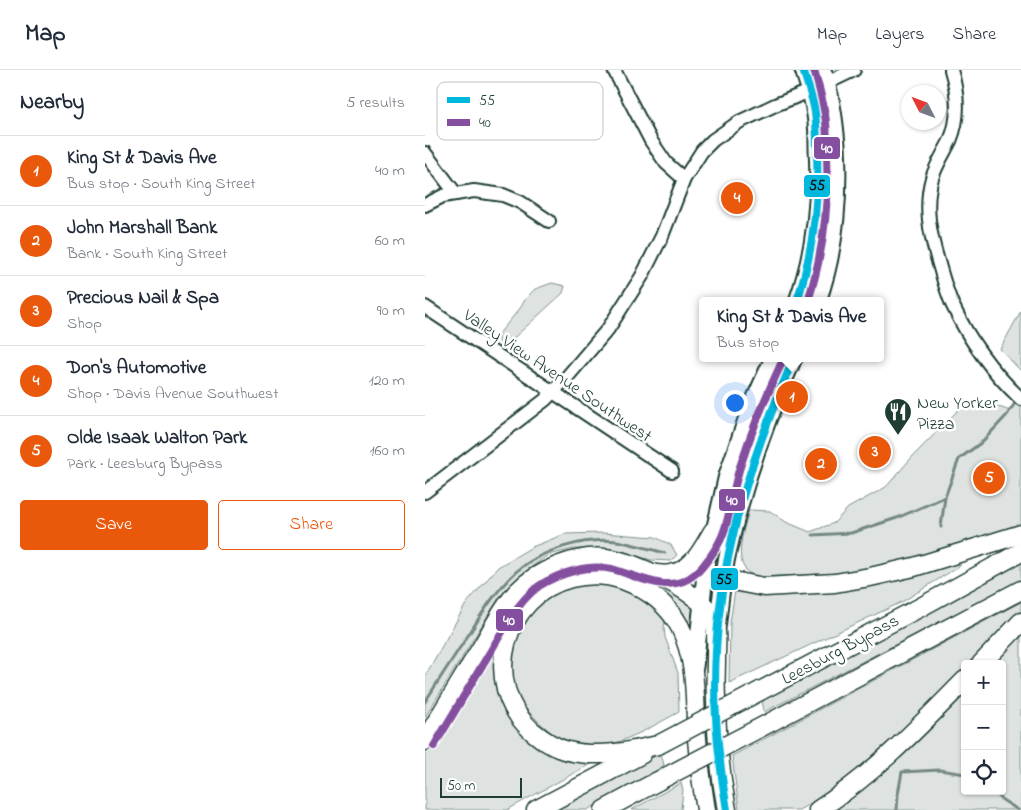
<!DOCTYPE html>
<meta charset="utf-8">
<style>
:root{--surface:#fff;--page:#f2f2f3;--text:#1f2937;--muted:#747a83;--line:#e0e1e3;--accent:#ea580c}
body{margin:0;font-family:"Indie Flower",sans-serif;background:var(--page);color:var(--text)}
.controls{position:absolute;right:15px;bottom:15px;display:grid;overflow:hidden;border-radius:5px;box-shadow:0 1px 4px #0004}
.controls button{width:45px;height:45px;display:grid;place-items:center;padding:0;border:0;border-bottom:1px solid var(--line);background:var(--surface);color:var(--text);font:25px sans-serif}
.compass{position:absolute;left:476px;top:15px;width:45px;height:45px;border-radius:50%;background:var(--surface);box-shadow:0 1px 4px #0004;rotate:312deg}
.scale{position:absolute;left:15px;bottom:12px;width:82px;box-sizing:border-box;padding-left:5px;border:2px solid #1f3d34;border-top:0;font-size:14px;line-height:18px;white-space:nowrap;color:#1f3d34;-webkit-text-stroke:4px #fff;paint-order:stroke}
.you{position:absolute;left:309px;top:332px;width:18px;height:18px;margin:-12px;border:4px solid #fff;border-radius:50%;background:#1a73e8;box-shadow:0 0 0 8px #1a73e833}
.badge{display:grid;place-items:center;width:32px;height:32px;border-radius:50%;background:var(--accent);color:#fff;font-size:16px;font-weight:700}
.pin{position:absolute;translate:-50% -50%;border:2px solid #fff;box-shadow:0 1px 5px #0006}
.popup{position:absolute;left:274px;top:227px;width:185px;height:65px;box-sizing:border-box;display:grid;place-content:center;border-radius:5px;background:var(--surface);filter:drop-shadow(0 1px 4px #0005);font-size:16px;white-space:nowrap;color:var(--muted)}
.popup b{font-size:19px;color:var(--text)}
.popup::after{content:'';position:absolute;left:50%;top:100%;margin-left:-10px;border:10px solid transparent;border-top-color:var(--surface)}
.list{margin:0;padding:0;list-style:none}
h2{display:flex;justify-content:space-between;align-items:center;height:65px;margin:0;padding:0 20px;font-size:21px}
h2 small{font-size:16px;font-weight:400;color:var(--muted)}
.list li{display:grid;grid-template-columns:32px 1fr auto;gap:15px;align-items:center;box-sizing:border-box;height:70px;padding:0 20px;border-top:1px solid var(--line)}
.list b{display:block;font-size:19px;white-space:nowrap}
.list p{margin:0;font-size:16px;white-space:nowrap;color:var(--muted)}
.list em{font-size:16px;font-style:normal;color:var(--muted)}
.actions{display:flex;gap:10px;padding:15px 20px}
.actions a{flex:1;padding:11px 0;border:1px solid var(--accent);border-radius:5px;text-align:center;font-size:18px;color:var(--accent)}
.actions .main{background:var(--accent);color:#fff}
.icon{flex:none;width:28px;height:28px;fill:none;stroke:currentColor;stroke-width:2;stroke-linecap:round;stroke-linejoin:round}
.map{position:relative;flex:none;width:596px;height:740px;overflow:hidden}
header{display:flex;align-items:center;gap:30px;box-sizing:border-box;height:70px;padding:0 25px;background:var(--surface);border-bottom:1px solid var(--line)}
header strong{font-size:24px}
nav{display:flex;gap:28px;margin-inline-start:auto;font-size:18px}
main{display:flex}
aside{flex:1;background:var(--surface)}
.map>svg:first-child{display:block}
.green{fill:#dee3e2;stroke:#7e908b}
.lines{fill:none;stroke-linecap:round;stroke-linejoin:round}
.stream{stroke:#758883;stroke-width:3}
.minor-casing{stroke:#1f3d34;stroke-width:16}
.major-casing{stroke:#1f3d34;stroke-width:19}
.highway-casing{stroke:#1f3d34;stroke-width:21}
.minor{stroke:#fff;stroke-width:12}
.major{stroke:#fff;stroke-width:15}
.highway{stroke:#fff;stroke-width:18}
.highway-bridge-casing{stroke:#1f3d34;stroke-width:21;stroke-linecap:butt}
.highway-bridge{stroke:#fff;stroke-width:18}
.bus-1-casing{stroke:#fff;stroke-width:11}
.bus-2-casing{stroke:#fff;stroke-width:11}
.bus-1{stroke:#00b8de;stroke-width:8}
.bus-2{stroke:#844f9f;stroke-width:8}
.labels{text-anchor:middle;stroke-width:5;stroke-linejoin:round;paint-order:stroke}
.street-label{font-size:18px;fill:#1f3d34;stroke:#fff}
.poi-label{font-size:18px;fill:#1f3d34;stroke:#fff;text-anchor:start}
.key{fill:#fff;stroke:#bcc5c2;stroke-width:1}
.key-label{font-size:14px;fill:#1f3d34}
.line-badge{stroke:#fff;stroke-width:2}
.badge-label{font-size:14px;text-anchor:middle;font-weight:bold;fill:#fff}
.pale-badge-label{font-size:14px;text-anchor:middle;font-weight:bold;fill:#111}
</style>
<header>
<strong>Map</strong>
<nav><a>Map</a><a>Layers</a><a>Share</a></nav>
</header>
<main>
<aside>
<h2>Nearby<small>5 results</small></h2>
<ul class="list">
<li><span class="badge">1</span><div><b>King St &amp; Davis Ave</b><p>Bus stop · South King Street</p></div><em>40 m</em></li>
<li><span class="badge">2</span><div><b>John Marshall Bank</b><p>Bank · South King Street</p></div><em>60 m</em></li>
<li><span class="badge">3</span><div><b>Precious Nail &amp; Spa</b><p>Shop</p></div><em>90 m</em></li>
<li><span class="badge">4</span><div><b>Don's Automotive</b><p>Shop · Davis Avenue Southwest</p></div><em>120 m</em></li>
<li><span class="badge">5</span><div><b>Olde Isaak Walton Park</b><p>Park · Leesburg Bypass</p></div><em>160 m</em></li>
</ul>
<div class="actions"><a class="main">Save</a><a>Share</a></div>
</aside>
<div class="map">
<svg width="596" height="740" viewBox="0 0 596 740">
<rect width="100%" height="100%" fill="#fff"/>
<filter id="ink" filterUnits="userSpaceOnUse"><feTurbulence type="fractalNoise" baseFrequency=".02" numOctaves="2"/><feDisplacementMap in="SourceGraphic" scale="10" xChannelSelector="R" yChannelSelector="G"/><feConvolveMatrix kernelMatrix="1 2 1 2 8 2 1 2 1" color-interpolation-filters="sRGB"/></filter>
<g filter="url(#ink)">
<!-- green -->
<g class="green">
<path d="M127,213L140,216L138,223L81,275L75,273L72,266L96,237L101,228L110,219Z"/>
<path d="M596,241V301L575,279Z"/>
<path d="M596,324V454L495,487L419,503L334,507C303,501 319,460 324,440L345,441L361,452L385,462L409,453L423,438L461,417L488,386L541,332L555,340L565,339L571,336L585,341Z"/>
<path d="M178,463L230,467L246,475L252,485L246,491L226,490L188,479H149L123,485L98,503L75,526L0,647V606L41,534L73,497L107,477L140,464Z"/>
<path d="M596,490V510L339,642L337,630Z"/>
<path d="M525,494L536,495L477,532L304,613L305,553L310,520L360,524Z"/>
<path d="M215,505L268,532L267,547L265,550L261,551L248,533L238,522Z"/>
<path d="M171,510L206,519L241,547L239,557L240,567L253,603L254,642L219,661L196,671L180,676H159L144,672L129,665L115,653L102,640L92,626L87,613L85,595L91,563L110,536L136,518Z"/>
<path d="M596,532V544L568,570L545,594H540V599L487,652L453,683L418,711L386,733L374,740H314L307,686Z"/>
<path d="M596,563V740H408C454,703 500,666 540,622V721H577V594H567Z"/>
<path d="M68,570L75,573L88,643L171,691L82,740H0V678Z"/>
<path d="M236,683L239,695L222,708L162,740H122L204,696L225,689Z"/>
<path d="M256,713L258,720L256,740H206Z"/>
</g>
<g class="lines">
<!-- stream -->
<g class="stream">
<path d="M516,457L520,427L534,389L557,372L582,345L592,330"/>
<path d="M388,465L426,463L472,448L520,427"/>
<path d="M0,632C15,608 30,585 46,561C59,540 73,518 92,501C116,480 160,467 192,471C208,474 224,479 240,483"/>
<path d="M570,721L576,729L593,740"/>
<path d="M472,740L473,724L477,702L515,700L540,704"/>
</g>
<defs>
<g id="minor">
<path d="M189,0L226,71L241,93L259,109"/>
<path d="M526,0C533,23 535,48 525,71C519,83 511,95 507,108C499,136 505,164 513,191C517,205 521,220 527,234C544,270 567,302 596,329"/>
<path d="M0,83L31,124"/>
<path d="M0,135L18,126L49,121L78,125L95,132L124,151"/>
<path d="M0,237L247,401"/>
<path d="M0,422L120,330L142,307L183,259L217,206L237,166L259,109L277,81L288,70L314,52L350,35L385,21L429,0"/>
</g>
<g id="major">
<path d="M372,231C390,181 395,132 392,79C392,68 392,56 390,45C388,29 383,15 378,0"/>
<path d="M393,231C411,181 415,128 412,75C410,49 407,25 398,0"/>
<path d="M292,559C295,535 297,511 302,487C317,419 340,352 369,288"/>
<path d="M270,597L281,495L302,405L324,341L348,288"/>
</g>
<g id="highway">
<path d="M230,504C235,504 240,505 245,504C267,502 278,478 288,461"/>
<path d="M298,509L339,517L410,513L445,507L489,497L596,464"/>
<path d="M556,594L596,552"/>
<path d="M335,621L494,538L596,482"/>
<path d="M346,652L596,520"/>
<path d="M0,671C18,640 37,610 55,580C67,560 77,539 92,522C112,500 152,485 181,488C197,490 211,496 225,502C241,508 282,531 288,548C293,561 291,575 291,589C291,601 290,614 291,627C291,664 295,703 302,740"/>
<path d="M233,675C203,682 173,688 143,681C129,678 118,670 107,661C54,614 78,525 146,508C163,504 181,504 198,510C222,519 243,534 255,557C273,594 269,630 272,669C274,693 277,716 281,740"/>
<path d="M111,740L217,684"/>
<path d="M179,740L233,711"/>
<path d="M393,740C448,705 494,657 540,610"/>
</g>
</defs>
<!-- minor casing -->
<use href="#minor" class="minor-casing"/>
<!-- major casing -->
<use href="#major" class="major-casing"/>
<!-- highway casing -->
<use href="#highway" class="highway-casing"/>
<!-- minor -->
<use href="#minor" class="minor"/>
<!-- major -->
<use href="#major" class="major"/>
<!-- highway -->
<use href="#highway" class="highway"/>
<defs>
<g id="highway-bridge">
<path d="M233,675L335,621"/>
<path d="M233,711L346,652"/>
</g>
</defs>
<!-- highway-bridge casing -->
<use href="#highway-bridge" class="highway-bridge-casing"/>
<!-- highway-bridge -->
<use href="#highway-bridge" class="highway-bridge"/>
<defs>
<g id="bus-1">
<path d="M372,231C388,182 394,134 392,83C392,67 392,52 389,37C386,24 382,12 378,0"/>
<path d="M302,740C295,699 290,657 290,615C290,499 323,393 369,288"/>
</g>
<g id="bus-2">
<path d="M383,231C398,184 404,136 402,87C402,75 402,64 401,52C399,34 394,17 389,0"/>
<path d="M9,676L86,547C94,535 103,524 114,516C134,503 164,494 187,499C214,506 244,526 270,504C276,500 280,493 285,487C290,480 295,472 298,464C307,441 308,414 317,391C328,357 342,324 357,292"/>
</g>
</defs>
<!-- bus-1 casing -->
<use href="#bus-1" class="bus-1-casing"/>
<!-- bus-2 casing -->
<use href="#bus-2" class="bus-2-casing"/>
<!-- bus-1 -->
<use href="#bus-1" class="bus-1"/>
<!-- bus-2 -->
<use href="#bus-2" class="bus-2"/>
</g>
</g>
<!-- icons -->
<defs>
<symbol id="restaurant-pin" viewBox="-11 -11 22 30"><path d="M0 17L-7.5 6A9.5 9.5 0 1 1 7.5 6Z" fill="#1f3d34" stroke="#fff"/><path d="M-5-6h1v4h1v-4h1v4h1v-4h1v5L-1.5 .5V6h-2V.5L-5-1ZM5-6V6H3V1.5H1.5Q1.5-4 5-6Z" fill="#fff"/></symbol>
</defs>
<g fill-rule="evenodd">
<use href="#restaurant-pin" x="457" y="326" width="32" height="43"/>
</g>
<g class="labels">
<!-- street labels -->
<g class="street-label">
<text transform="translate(133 305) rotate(34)" y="6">Valley View Avenue Southwest</text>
<text transform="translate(415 579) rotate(-28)" y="6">Leesburg Bypass</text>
</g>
<!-- poi labels -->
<g class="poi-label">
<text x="492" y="338">New Yorker<tspan x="492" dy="21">Pizza</tspan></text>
</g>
</g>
<!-- legend -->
<rect x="12" y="12" width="166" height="58" rx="8" class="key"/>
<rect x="22" y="27" width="23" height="6" fill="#00b8de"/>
<rect x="22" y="49" width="23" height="7" fill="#844f9f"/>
<g class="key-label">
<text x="54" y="35">55</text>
<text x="54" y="57">40</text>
</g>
<g class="line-badge">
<rect x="388" y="66" width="28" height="24" rx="5" fill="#844f9f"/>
<rect x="378" y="104" width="28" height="24" rx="5" fill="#00b8de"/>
<rect x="293" y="418" width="28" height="24" rx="5" fill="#844f9f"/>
<rect x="285" y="497" width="29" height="24" rx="5" fill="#00b8de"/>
<rect x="70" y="538" width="29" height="24" rx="5" fill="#844f9f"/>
</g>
<g class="badge-label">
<text x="402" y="83">40</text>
<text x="307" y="435">40</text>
<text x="84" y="555">40</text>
</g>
<g class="pale-badge-label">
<text x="392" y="120">55</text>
<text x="299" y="514">55</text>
</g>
</svg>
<div class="controls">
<button>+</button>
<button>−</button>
<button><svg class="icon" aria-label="locate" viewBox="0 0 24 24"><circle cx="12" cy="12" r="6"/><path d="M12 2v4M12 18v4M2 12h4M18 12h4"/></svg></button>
</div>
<svg class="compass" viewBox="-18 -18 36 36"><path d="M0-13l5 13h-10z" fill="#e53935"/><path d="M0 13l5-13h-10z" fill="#747a83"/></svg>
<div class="scale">50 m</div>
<div class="you"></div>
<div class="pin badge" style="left:367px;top:327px">1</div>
<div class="popup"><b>King St &amp; Davis Ave</b>Bus stop</div>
<div class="pin badge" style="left:396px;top:394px">2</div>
<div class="pin badge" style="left:450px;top:382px">3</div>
<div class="pin badge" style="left:312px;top:128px">4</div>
<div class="pin badge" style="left:564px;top:408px">5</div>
</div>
</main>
